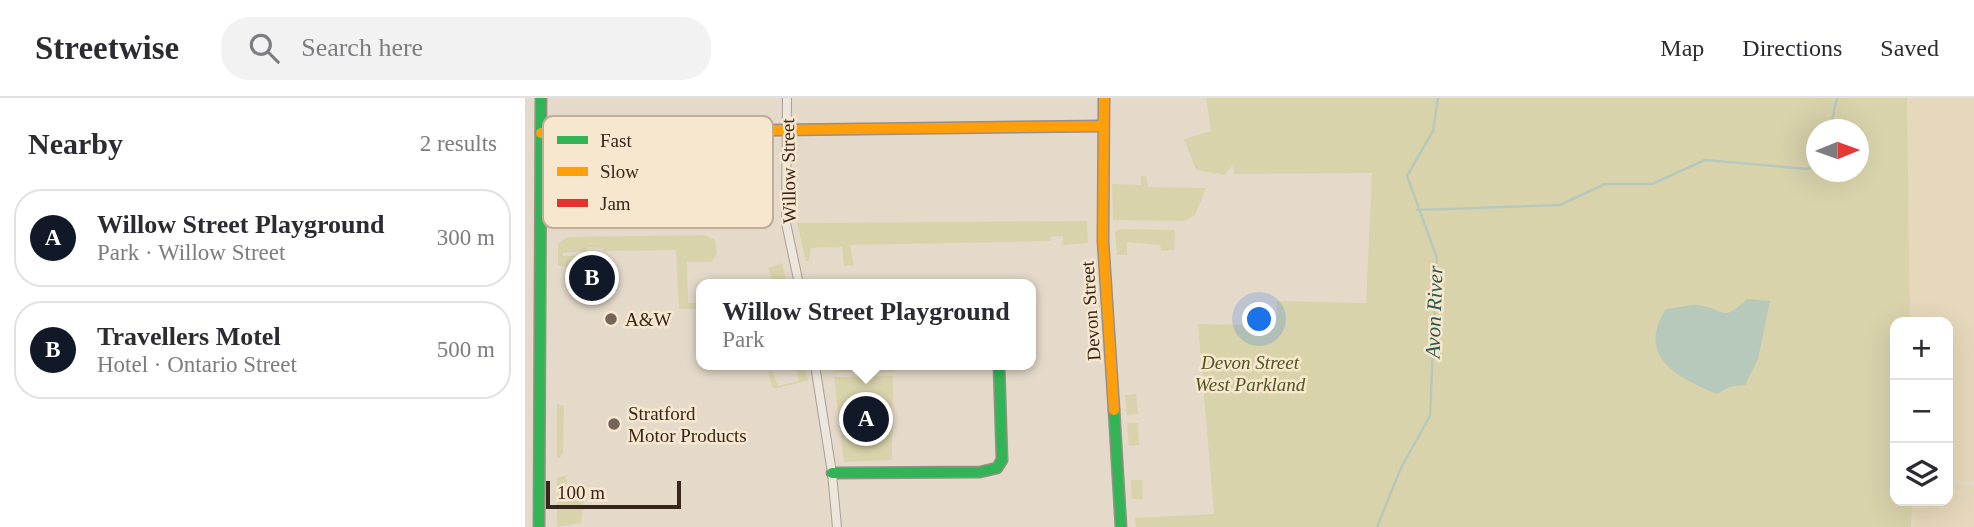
<!DOCTYPE html>
<meta charset="utf-8">
<style>
:root{--surface:#fff;--page:#f2f2f3;--text:#2b2b33;--muted:#7c7c81;--line:#e1e1e2;--accent:#111827}
body{margin:0;font-family:"Times New Roman",serif;background:var(--page);color:var(--text)}
.controls{position:absolute;right:21px;bottom:21px;display:grid;overflow:hidden;border-radius:14px;box-shadow:0 7px 28px #0002}
.controls button{width:63px;height:63px;display:grid;place-items:center;padding:0;border:0;border-bottom:2px solid var(--line);background:var(--surface);color:var(--text);font:35px sans-serif}
.compass{position:absolute;left:1281px;top:21px;width:63px;height:63px;border-radius:50%;background:var(--surface);box-shadow:0 7px 28px #0002;rotate:89deg}
.scale{position:absolute;left:21px;bottom:18px;width:135px;box-sizing:border-box;padding-left:7px;border:4px solid #38261c;border-top:0;font-size:19px;line-height:24px;white-space:nowrap;color:#38261c;-webkit-text-stroke:5px #f7e7cf;paint-order:stroke}
.you{position:absolute;left:735px;top:222px;width:24px;height:24px;margin:-18px;border:5px solid #fff;border-radius:50%;background:#1a73e8;box-shadow:0 0 0 10px #1a73e833}
.badge{display:grid;place-items:center;width:46px;height:46px;border-radius:50%;background:var(--accent);color:#fff;font-size:23px;font-weight:700}
.pin{position:absolute;translate:-50% -50%;border:4px solid #fff;box-shadow:0 2px 7px #0006}
.popup{position:absolute;left:171px;top:181px;width:340px;height:91px;box-sizing:border-box;display:grid;place-content:center;border-radius:14px;background:var(--surface);filter:drop-shadow(0 2px 5px #0005);font-size:23px;white-space:nowrap;color:var(--muted)}
.popup b{font-size:26px;color:var(--text)}
.popup::after{content:'';position:absolute;left:50%;top:100%;margin-left:-14px;border:14px solid transparent;border-top-color:var(--surface)}
.list{margin:0;padding:0;list-style:none}
h2{display:flex;justify-content:space-between;align-items:center;height:91px;margin:0;padding:0 28px;font-size:30px}
h2 small{font-size:23px;font-weight:400;color:var(--muted)}
.list li{display:grid;grid-template-columns:46px 1fr auto;gap:21px;align-items:center;box-sizing:border-box;height:98px;margin:0 14px 14px;padding:0 14px;border:2px solid var(--line);border-radius:28px}
.list b{display:block;font-size:26px;white-space:nowrap}
.list p{margin:0;font-size:23px;white-space:nowrap;color:var(--muted)}
.list em{font-size:23px;font-style:normal;color:var(--muted)}
.icon{flex:none;width:38px;height:38px;fill:none;stroke:currentColor;stroke-width:2;stroke-linecap:round;stroke-linejoin:round}
.map{position:relative;flex:none;width:1449px;height:429px;overflow:hidden}
header{display:flex;align-items:center;gap:42px;box-sizing:border-box;height:98px;padding:0 35px;background:var(--surface);border-bottom:2px solid var(--line)}
header strong{font-size:33px}
nav{display:flex;gap:38px;margin-inline-start:auto;font-size:24px}
.search{width:490px;height:63px;background:var(--page);display:flex;align-items:center;gap:18px;box-sizing:border-box;padding:0 24px;border-radius:28px;color:var(--muted);font-size:26px}
main{display:flex}
aside{flex:1;background:var(--surface)}
.map>svg:first-child{display:block}
.farmland{fill:#e6d8ba}
.green{fill:#d9d3ac;fill-rule:evenodd}
.water{fill:#b7c9bb}
.lines{fill:none;stroke-linecap:round;stroke-linejoin:round}
.stream{stroke:#b7c9bb;stroke-width:2.5}
.street-casing{stroke:#aa9f94;stroke-width:10}
.fast-casing{stroke:#998f84;stroke-width:13}
.slow-casing{stroke:#998f84;stroke-width:13}
.street{stroke:#ece6dd;stroke-width:8}
.fast{stroke:#30b455;stroke-width:10}
.slow{stroke:#ff9f0a;stroke-width:10}
.poi-dot{fill:#756559;stroke:#f7e7cf;stroke-width:2.5}
.labels{text-anchor:middle;stroke-width:5;stroke-linejoin:round;paint-order:stroke}
.street-label{font-size:19px;fill:#38261c;stroke:#f7e7cf}
.poi-label{font-size:19px;fill:#38261c;stroke:#f7e7cf;text-anchor:start}
.park-label{font-size:19px;font-style:italic;fill:#4f5621;stroke:#f7e7cf}
.water-label{font-size:21px;font-style:italic;fill:#2a5951;stroke:#f7e7cf}
.key{fill:#f7e7cf;stroke:#bead99;stroke-width:2}
.key-label{font-size:19px;fill:#38261c}
</style>
<header>
<strong>Streetwise</strong>
<div class="search"><svg class="icon" aria-label="search" viewBox="0 0 24 24"><circle cx="10" cy="10" r="6"/><path d="M15 15l6 6"/></svg>Search here</div>
<nav><a>Map</a><a>Directions</a><a>Saved</a></nav>
</header>
<main>
<aside>
<h2>Nearby<small>2 results</small></h2>
<ul class="list">
<li><span class="badge">A</span><div><b>Willow Street Playground</b><p>Park · Willow Street</p></div><em>300 m</em></li>
<li><span class="badge">B</span><div><b>Travellers Motel</b><p>Hotel · Ontario Street</p></div><em>500 m</em></li>
</ul>
</aside>
<div class="map">
<svg width="1449" height="429" viewBox="0 0 1449 429">
<rect width="100%" height="100%" fill="#e5daca"/>
<!-- farmland -->
<g class="farmland">
<path d="M1387,0H1449V383H1423V224H1385L1382,3Z"/>
<path d="M1423,386L1449,387V429H1388L1387,403H1423Z"/>
</g>
<!-- green -->
<g class="green">
<path d="M681,0H1382L1385,224H1370V403H1387L1386,429H611L610,420L689,416L673,226L751,227L752,203L841,205L847,75L709,76L708,66L700,77L671,72L659,41L686,33ZM1292,32H1334V74H1292Z"/>
<path d="M616,78H621L623,89L681,90L670,117L659,123L588,122L587,86L616,87Z"/>
<path d="M562,123L563,145L537,147L538,138L526,139L525,143L325,147L329,167L319,168L317,149L286,150L284,163H281L272,125Z"/>
<path d="M595,131L650,132L649,152L636,153L635,147L602,144V157H592L590,134Z"/>
<path d="M179,137L190,142L192,156L186,164H162L163,205H176V211H154L151,152L78,153L77,150L63,149L61,153L38,155V158H60V174L33,167V145L43,139Z"/>
<path d="M257,165L262,186H249L243,170Z"/>
<path d="M270,267H280L283,283L248,291L243,273H247L253,288L274,283Z"/>
<path d="M369,270L370,274H308L313,271Z"/>
<path d="M368,278L367,362L319,364L309,279Z"/>
<path d="M611,296L613,316L602,317L600,297Z"/>
<path d="M32,306L39,308L38,354L35,360H32Z"/>
<path d="M602,325H613L614,347L604,348Z"/>
<path d="M41,377L44,400H59L56,425L32,429V380Z"/>
<path d="M606,382H617L618,401H607Z"/>
</g>
<!-- water -->
<path class="water" d="M1222,201L1245,203L1233,261L1220,287L1204,289L1192,296C1151,279 1111,258 1141,211C1151,210 1161,207 1171,207C1199,209 1196,227 1222,201Z"/>
<g class="lines">
<!-- stream -->
<g class="stream">
<path d="M1305,32L1312,0"/>
<path d="M892,112L1035,107L1080,86H1127L1180,62L1282,71L1292,68"/>
<path d="M852,429L876,370L905,318L912,160L882,78L908,33L913,0"/>
</g>
<defs>
<g id="street">
<path d="M262,0L261,125L274,186"/>
<path d="M290,267L307,375L312,429"/>
</g>
<g id="fast">
<path d="M589,312L596,429"/>
<path d="M307,375L455,374L472,370L477,362L474,267"/>
<path d="M14,429L16,0"/>
</g>
<g id="slow">
<path d="M579,0L578,143L589,312"/>
<path d="M16,35L578,28"/>
</g>
</defs>
<!-- street casing -->
<use href="#street" class="street-casing"/>
<!-- fast casing -->
<use href="#fast" class="fast-casing"/>
<!-- slow casing -->
<use href="#slow" class="slow-casing"/>
<!-- street -->
<use href="#street" class="street"/>
<!-- fast -->
<use href="#fast" class="fast"/>
<!-- slow -->
<use href="#slow" class="slow"/>
</g>
<!-- markers -->
<g class="poi-dot">
<circle cx="86" cy="221" r="7"/>
<circle cx="89" cy="326" r="7"/>
</g>
<g class="labels">
<!-- street labels -->
<g class="street-label">
<text transform="translate(263 73) rotate(-91)" y="7">Willow Street</text>
<text transform="translate(565 213) rotate(-94)" y="7">Devon Street</text>
</g>
<!-- poi labels -->
<g class="poi-label">
<text x="100" y="228">A&amp;W</text>
<text x="103" y="322">Stratford<tspan x="103" dy="22">Motor Products</tspan></text>
</g>
<!-- park labels -->
<g class="park-label">
<text x="725" y="271">Devon Street<tspan x="725" dy="22">West Parkland</tspan></text>
</g>
<!-- water labels -->
<g class="water-label">
<text transform="translate(909 214) rotate(-88)" y="7">Avon River</text>
</g>
</g>
<!-- legend -->
<rect x="18" y="18" width="230" height="112" rx="10" class="key"/>
<rect x="32" y="38" width="31" height="8" fill="#30b455"/>
<rect x="32" y="69" width="31" height="9" fill="#ff9f0a"/>
<rect x="32" y="101" width="31" height="8" fill="#e5322d"/>
<g class="key-label">
<text x="75" y="49">Fast</text>
<text x="75" y="80">Slow</text>
<text x="75" y="112">Jam</text>
</g>
</svg>
<div class="controls">
<button>+</button>
<button>−</button>
<button><svg class="icon" aria-label="layers" viewBox="0 0 24 24"><path d="M12 4l9 5-9 5-9-5zM3 14l9 5 9-5"/></svg></button>
</div>
<svg class="compass" viewBox="-18 -18 36 36"><path d="M0-13l5 13h-10z" fill="#e53935"/><path d="M0 13l5-13h-10z" fill="#7c7c81"/></svg>
<div class="scale">100 m</div>
<div class="you"></div>
<div class="pin badge" style="left:341px;top:321px">A</div>
<div class="popup"><b>Willow Street Playground</b>Park</div>
<div class="pin badge" style="left:67px;top:180px">B</div>
</div>
</main>
